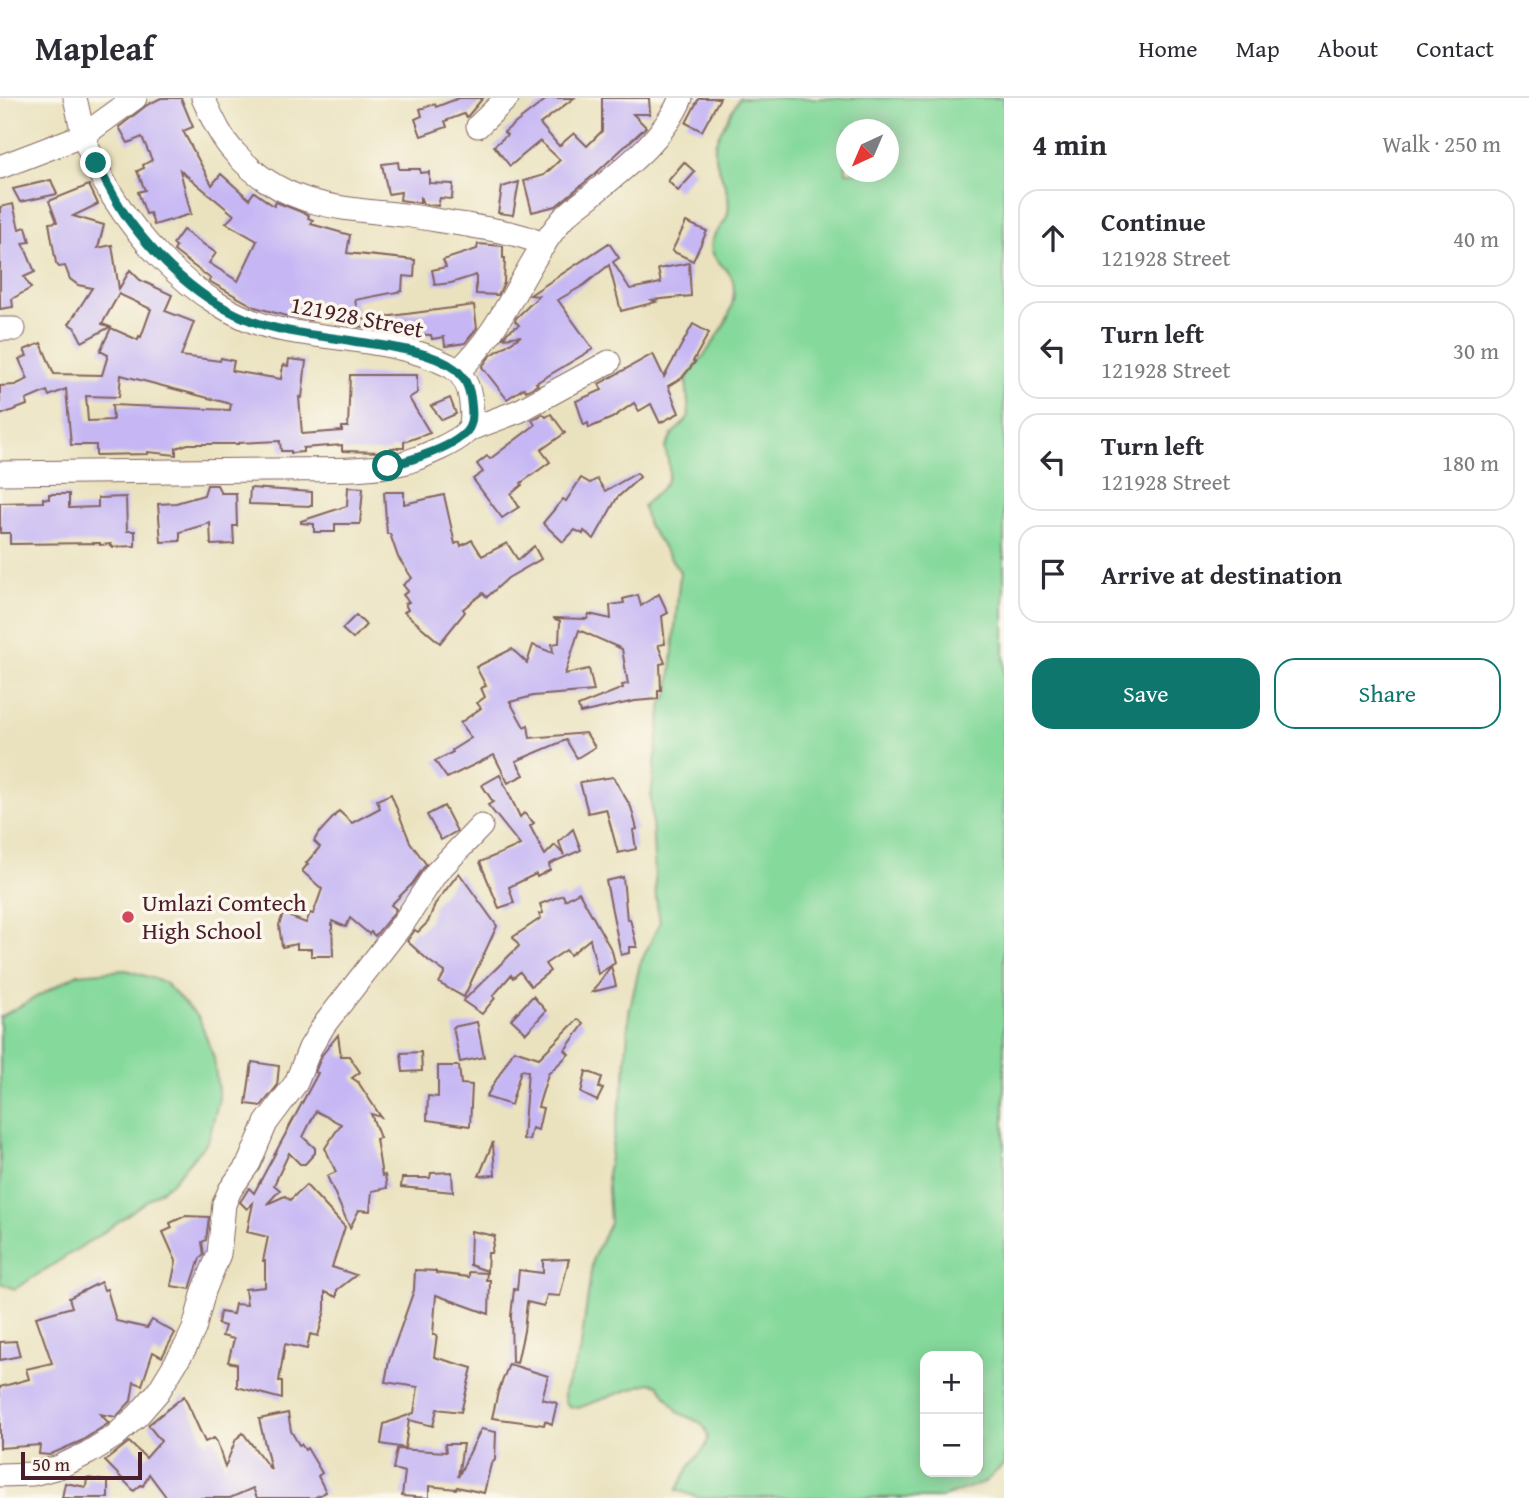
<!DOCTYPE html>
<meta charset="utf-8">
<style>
:root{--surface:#fff;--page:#f2f2f3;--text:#2b2b33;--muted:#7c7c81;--line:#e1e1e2;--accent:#0f766e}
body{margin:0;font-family:"Gentium Book Plus",serif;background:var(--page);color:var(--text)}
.controls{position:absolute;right:21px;bottom:21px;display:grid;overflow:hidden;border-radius:14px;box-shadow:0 4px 18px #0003}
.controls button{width:63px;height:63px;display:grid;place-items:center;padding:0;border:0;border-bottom:2px solid var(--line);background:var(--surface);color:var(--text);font:35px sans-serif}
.compass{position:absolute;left:836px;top:21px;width:63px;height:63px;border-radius:50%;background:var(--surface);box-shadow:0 4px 18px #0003;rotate:224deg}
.scale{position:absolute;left:21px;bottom:18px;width:121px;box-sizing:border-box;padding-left:7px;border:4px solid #4a1f2b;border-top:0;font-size:19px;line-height:24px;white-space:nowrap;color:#4a1f2b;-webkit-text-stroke:5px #fbf7ec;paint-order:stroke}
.stop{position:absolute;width:21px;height:21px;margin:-16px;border:5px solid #0f766e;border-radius:50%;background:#fff}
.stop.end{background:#0f766e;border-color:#fff;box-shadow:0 2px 7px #0008}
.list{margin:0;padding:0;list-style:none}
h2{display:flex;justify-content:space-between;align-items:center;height:91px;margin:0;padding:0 28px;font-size:30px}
h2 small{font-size:23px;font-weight:400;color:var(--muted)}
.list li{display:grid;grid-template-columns:46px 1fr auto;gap:21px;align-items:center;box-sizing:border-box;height:98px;margin:0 14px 14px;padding:0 14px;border:2px solid var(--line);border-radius:21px}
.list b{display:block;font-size:26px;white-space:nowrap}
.list p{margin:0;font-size:23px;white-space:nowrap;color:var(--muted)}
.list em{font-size:23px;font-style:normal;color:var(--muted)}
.actions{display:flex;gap:14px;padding:21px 28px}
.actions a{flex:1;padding:16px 0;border:2px solid var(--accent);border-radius:21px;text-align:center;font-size:24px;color:var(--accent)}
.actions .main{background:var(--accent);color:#fff}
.icon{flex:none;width:38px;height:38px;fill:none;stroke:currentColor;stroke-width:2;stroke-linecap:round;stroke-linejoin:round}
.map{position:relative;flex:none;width:1004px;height:1400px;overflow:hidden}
header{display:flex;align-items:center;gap:42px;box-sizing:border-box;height:98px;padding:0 35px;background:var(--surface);border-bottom:2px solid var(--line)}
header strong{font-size:33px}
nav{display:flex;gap:38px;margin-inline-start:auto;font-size:24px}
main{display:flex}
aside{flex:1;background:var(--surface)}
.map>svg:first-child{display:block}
.green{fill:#85d99b;stroke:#687c63;stroke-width:2;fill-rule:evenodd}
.building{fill:#c6b7f4;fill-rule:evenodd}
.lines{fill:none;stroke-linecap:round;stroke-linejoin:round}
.minor-casing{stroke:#82635e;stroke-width:25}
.minor{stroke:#fff;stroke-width:23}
.route{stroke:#0f766e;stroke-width:9}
.poi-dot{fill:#d1495b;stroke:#fbf7ec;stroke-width:2.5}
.labels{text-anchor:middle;stroke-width:7;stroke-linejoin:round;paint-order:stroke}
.street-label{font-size:24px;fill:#4a1f2b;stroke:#fbf7ec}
.poi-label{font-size:24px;fill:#4a1f2b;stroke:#fbf7ec;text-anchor:start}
</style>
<header>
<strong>Mapleaf</strong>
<nav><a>Home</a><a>Map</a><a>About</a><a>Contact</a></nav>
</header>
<main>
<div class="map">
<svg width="1004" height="1400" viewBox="0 0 1004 1400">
<rect width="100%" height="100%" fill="#fbf7ec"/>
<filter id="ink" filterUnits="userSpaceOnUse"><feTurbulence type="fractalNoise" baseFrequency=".0143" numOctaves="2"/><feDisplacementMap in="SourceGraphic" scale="14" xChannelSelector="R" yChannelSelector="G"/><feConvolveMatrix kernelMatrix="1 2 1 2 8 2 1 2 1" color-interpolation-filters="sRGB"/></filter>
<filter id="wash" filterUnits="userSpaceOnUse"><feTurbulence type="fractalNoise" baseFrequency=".00686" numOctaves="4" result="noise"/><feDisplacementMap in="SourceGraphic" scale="28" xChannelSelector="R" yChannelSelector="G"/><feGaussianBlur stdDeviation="1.57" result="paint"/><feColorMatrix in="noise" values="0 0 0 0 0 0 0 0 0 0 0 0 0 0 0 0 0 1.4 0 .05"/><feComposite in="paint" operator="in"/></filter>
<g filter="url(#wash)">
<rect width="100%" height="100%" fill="#eae2be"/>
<!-- green -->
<g class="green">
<path d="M739,0H1004V1366L985,1384L940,1400H700L677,1392L689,1369L706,1348L708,1340L706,1332L701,1325L679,1315L658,1287L650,1285L642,1287L578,1310L569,1308L564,1302V1293L580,1255L593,1160L610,1125L607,1076L625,978L629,915L640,866L660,824L656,801L651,700L662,605L669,596L680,474L648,427L643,408C667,384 675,385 665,350L673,335L686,323L689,317L686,281C705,254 740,219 733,183C730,171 714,164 712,153C708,135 726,129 728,115C733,92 713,70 715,47C716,39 734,10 739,0ZM846,32H888V74H846ZM925,1258H978V1374H925Z"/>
<path d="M126,872L164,884L199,920L214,960L219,1001L208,1043L171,1085L104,1134L15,1191L0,1185V919L78,876Z"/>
</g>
<g id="blocks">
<!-- building -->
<g class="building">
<path d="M161,0H181L193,29L183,33L212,87L221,76L249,101L254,94L274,108L276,104L309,117L308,120L313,122L311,126L350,137L347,155L415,162L414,179L403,178L402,193L355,202L357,212L329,213L314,210L311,222L286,218L255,209L209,183L211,181L174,153L176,149L173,146L183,132L216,155L209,165L238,183L257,143L226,125L234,117L180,72L191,116L154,127L150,115L146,116L138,94L145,92L137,73L144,70L143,67L152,62L142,39L128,45L119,29L147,7Z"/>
<path d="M459,0H483L467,19L464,16L445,23L447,29L421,38L415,21L422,18L420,11L435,6L436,9Z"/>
<path d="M548,0H574L540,26L559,48L574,35L587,48L602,33V0H649L650,16H633L646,29L595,76L556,108L532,114L524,83L544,77L560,62L540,43L510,68L494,48L507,37L504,34Z"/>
<path d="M699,0H720L702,33L686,25Z"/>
<path d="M398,64L399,71H420V75L429,74V85L453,86L452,101L440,100L438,108L423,106L420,98V105L400,102L401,94L388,96L382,66Z"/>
<path d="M684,64L695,74L678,93L668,83Z"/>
<path d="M51,82L57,96L20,104L13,91Z"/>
<path d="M519,84L513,117L498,115L502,89Z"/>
<path d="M89,87L98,106L73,118L104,127L98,150L112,147L119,191L130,172L140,182L172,197L165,213L194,224L181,258L220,263L221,260L234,263L232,273L281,281L283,267L288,268L289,261L306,263L302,300L299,299L302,336L342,333V329H348L350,277H417V295L409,300L430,335L404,344V350H391V353L383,354L342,353V347L303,350V354L291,355V353H281L280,343L238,345V346H188L176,350V357L148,354V356L96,357V347H71L66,291L49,298L47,293L26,302L27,307L0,317V288L15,287L28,281L19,261L27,258L24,252L41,245L54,276L102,277L108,257L100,253L111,230L138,242L139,238L141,239L151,211L119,196L102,226L110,229L82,244L75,230L69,226L92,190L78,187L70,181L65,168L59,169L56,165L49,125L57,124L49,103ZM121,277L231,306L230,312L112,307L113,322L88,323L86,298L119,299Z"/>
<path d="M13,106L19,131L26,129L30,144L23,145L35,174L24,179L31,190L12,201L13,209L0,211V109Z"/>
<path d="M686,124L707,133L693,163L672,153Z"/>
<path d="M609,145L619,160L613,164L630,191L661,185L658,171L689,165L691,198L652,202L656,204L621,213L609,167L584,187L558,202L593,251L536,285L538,287L526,293L524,290L507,301L482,269L490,258L521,238L503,240L508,234L519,227L515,223L516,220L539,198L530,197Z"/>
<path d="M478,146L503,148V160H505L504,185L498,197L476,196V177L451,185L435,187L432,172L446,169L443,162L477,151Z"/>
<path d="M474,207L477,230L465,245L445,248L444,239L432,241L431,237L409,236V232L354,228V223Z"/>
<path d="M693,226L709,235L693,263L695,264L682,280L668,288L679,315L660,325L651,306L639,313L634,305L612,320L589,330L588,325L584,327L576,303L602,292L599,286L653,256L664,279Z"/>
<path d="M450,300L456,316L442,322L431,308Z"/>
<path d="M543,316L546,319L551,316L565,335L541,352L550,364L521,385L522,387L511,396L519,409L502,420L473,381L483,374L477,366L487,358L490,361L535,327L532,322Z"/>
<path d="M637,375L640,379L617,400L594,441L584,433L583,436L575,432L563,444L543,425L563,401L566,403L581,380L590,385L597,381L605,393Z"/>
<path d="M207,387H217L221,395H236L237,428H233L234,446L211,447L210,425L180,434V443L161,444L158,406L176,405L204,397Z"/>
<path d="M348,389L363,390L360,426H335V434H314V426L301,425V423L347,408Z"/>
<path d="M250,390L312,394V408L249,406Z"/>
<path d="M384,394H404V406L444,397L455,446L460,444L461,448L472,442L482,458L507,445L518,462L534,448L541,461L508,480L487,499L483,495L463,511L465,514L440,545L404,514L408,512L405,506L409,504L403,497L408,493L403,487L412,480L398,459L390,436H387Z"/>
<path d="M49,396H69V410L98,409V400L126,399L127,433H135V448L111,449V446L100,447V445L10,446V435H0V405L43,404V400L49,401Z"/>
<path d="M659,496L668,515L662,518L665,546L658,547L665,565L660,566L661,592H658V601L635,603L580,615L578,608L623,590L622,587L628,586L622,551L579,532L565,576L589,571L594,593L533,598L510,604L524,629L528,627L530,640L586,635L595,649L577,660L566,642L516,663L524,677L508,685L494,657L447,680L435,663L453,654L452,652L471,640L460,625L481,610L477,605L485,599L481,590L486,588L476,569L512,551L527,565L533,547L553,555L552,546L559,545L560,523L553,520L587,521L589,516L611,521L610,507L624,505L623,501L638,497L641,508Z"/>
<path d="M356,517L366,527L353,541L342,531Z"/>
<path d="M500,677L520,719L524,715L534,725L530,728L545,757L555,747L564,757L559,744L573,731L581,752L549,766L550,772L537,779L536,776L509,789L514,805L499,810L480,764L520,747L488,707L493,704L482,687Z"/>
<path d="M613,679L631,709L637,731L633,732L636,751L618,755L606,711L588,715L580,684Z"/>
<path d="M391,696L410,744L426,766L412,786L391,807L396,811L393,816L375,838L371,834L369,836L350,820L346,829L332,823L333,858H311V851H297V846L282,849L279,827L283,816L306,825L310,815L313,816L322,791L302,773L308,766L306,765L320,749L314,743L318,736L339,713L352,725L380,710L377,702Z"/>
<path d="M444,708L457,733L441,742L427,717Z"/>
<path d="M459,775L497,828L464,899L439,885L445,874L429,863L407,843L415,832L418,834L428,824L435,806Z"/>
<path d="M623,779L627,822L630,821L637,849H629V855L621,857L606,783Z"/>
<path d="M579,794L612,853L615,865L598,876L590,841L570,857L566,852L545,866L550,873L531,888L520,874L513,880L511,877L493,898L495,900L482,916L463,903L519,848L513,839L541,820L539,816L543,815L540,806L563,797L565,802Z"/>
<path d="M611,868L616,888L592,894Z"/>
<path d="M533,898L546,913L526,935L511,921Z"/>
<path d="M578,921L584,926L565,952L569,956L548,976L538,1009L543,1010L538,1032L532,1030L529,1042L523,1041L528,973L521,972L511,1007L486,999L514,952L539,960Z"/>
<path d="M477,924L484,959L460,964L453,929Z"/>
<path d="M338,937L341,958H349L360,974L352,980L358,984L381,1019L371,1016L380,1040L376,1041L382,1078L385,1077L387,1090L372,1093L370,1113L359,1112L350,1130L327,1078L336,1074L325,1050L341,1026L316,1013L303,1039L315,1050V1055L305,1066H300L289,1055L274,1087L280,1092L267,1106L285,1098L290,1102L306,1087L345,1129L332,1169L356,1177L337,1192V1199L325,1194V1212L318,1238L310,1236L307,1251L285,1246L279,1283H282V1301L237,1289V1266L228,1264L234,1241L222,1238L225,1228L218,1226L220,1214L233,1216L235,1206L247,1207L245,1191L265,1189V1163H263L268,1139L247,1134L253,1105L247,1111L240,1104L249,1090L254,1095L318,975L315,974L322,957Z"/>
<path d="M421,954L422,973L403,974L401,955Z"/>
<path d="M252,964L279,968L277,988L261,1008L246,1006Z"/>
<path d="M438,968H459L461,986L472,987L470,1028L427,1022L428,998L438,999Z"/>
<path d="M586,973L602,979L599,990L603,991L597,1003L581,995Z"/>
<path d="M493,1044L495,1077L479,1078Z"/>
<path d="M452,1074L453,1094L401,1089L402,1080H430L431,1075Z"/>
<path d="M185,1118L209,1119L206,1142L202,1144L204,1157L200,1160L190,1191L171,1188L176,1163L163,1134L172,1130L170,1125Z"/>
<path d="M471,1133L495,1138L491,1155H488L487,1173L470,1167Z"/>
<path d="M569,1161L560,1198L547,1197L544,1208L527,1204L524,1233L517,1265L512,1264L511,1218L514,1191L517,1192L519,1172L543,1175V1162Z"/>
<path d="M415,1172L436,1173V1175L469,1179V1174L487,1175L486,1182H490L489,1216L436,1197L433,1237H437L434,1259L472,1270L461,1314L437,1311L433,1328L409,1322L405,1350L381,1346L384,1326L414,1315L418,1289L385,1284L389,1263L414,1192Z"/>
<path d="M101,1184L104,1192L107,1191L116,1223L147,1230L152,1222L175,1235L162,1259L153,1254L142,1287L134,1284L131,1303L116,1319L100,1316L109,1325L81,1343L49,1357L39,1356L40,1347L0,1350V1289L29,1281L26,1271L52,1265L36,1219L72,1209L69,1200Z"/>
<path d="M16,1243L20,1258L0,1262V1244Z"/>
<path d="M509,1266L548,1278L542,1301L557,1305L552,1326L545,1323L544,1327L492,1320L498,1294Z"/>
<path d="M184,1298L205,1344L214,1340L217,1344L225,1369L236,1341L243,1335L271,1372L259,1321L288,1315L291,1333L299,1347L301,1346L305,1352L307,1350L322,1375L318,1378L326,1394L314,1400H257L253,1390L230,1400H167L149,1376L143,1388L141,1387L134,1393L105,1363L129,1344L146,1360L161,1343L148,1327Z"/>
<path d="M481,1331L496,1334L495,1362L491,1366L484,1395L457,1389L456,1391L429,1388V1400L402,1398L405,1374L393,1371L397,1351L446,1354L445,1346H463L458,1379Z"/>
<path d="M87,1380L108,1383V1400H62L65,1385L86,1389Z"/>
</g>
</g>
</g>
<g filter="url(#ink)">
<use href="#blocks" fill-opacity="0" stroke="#82635e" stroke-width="2"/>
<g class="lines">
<defs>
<g id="minor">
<path d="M203,0C212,19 220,39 235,55C283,109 339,110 404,117C425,120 446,124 467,127C493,132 521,135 544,147"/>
<path d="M478,28L507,0"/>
<path d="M0,69L84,37L135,0"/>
<path d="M0,231H14"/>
<path d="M458,273C504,231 522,170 561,123C570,112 584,104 594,95C626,69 665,39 681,0"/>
<path d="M468,332L519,313L609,264"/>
<path d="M0,375C90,374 180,373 270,372C310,371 371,374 407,364C422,359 459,344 468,332C473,325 472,314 471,306C470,290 463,274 448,267C398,242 337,242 283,232C195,216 110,119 83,36C80,24 78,12 75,0"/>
<path d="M0,1377L33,1376L59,1369L88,1355L115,1338L138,1317L158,1294L186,1248L194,1231L204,1193L219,1156L224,1106L230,1092L249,1065L266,1025L296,985L310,950L324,927L404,824L436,775L481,728"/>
</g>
</defs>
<!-- minor casing -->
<use href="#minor" class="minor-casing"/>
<!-- minor -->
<use href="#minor" class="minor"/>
</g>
</g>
<g class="lines" filter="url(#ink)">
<!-- route -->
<path class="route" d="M96,65C107,85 117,107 131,125C164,169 210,211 264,227C293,236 324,238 353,243C384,248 430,252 455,271C465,279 470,292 471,304C472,313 473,322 469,330C458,349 408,363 388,368"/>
</g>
<!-- markers -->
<circle class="poi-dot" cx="128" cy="819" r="7"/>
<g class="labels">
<!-- street labels -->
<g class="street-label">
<text transform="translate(357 219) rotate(11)" y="8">121928 Street</text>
</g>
<!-- poi labels -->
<g class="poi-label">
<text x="142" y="813">Umlazi Comtech<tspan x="142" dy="28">High School</tspan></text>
</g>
</g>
</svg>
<div class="controls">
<button>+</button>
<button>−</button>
</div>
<svg class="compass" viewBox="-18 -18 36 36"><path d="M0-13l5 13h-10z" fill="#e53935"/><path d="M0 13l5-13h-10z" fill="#7c7c81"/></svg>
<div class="scale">50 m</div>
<div class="stop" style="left:388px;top:368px"></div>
<div class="stop end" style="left:96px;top:65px"></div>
</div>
<aside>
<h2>4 min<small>Walk · 250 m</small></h2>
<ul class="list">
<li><svg class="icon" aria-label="ahead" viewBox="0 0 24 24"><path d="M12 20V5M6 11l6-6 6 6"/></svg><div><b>Continue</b><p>121928 Street</p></div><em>40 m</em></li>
<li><svg class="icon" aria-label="left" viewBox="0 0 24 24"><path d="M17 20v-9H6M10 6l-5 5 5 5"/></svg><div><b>Turn left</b><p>121928 Street</p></div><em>30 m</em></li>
<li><svg class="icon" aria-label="left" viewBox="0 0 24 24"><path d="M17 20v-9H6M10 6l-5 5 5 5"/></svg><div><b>Turn left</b><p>121928 Street</p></div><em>180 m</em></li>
<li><svg class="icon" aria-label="arrive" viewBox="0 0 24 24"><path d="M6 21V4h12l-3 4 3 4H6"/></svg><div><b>Arrive at destination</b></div></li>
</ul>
<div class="actions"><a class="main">Save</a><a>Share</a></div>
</aside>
</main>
